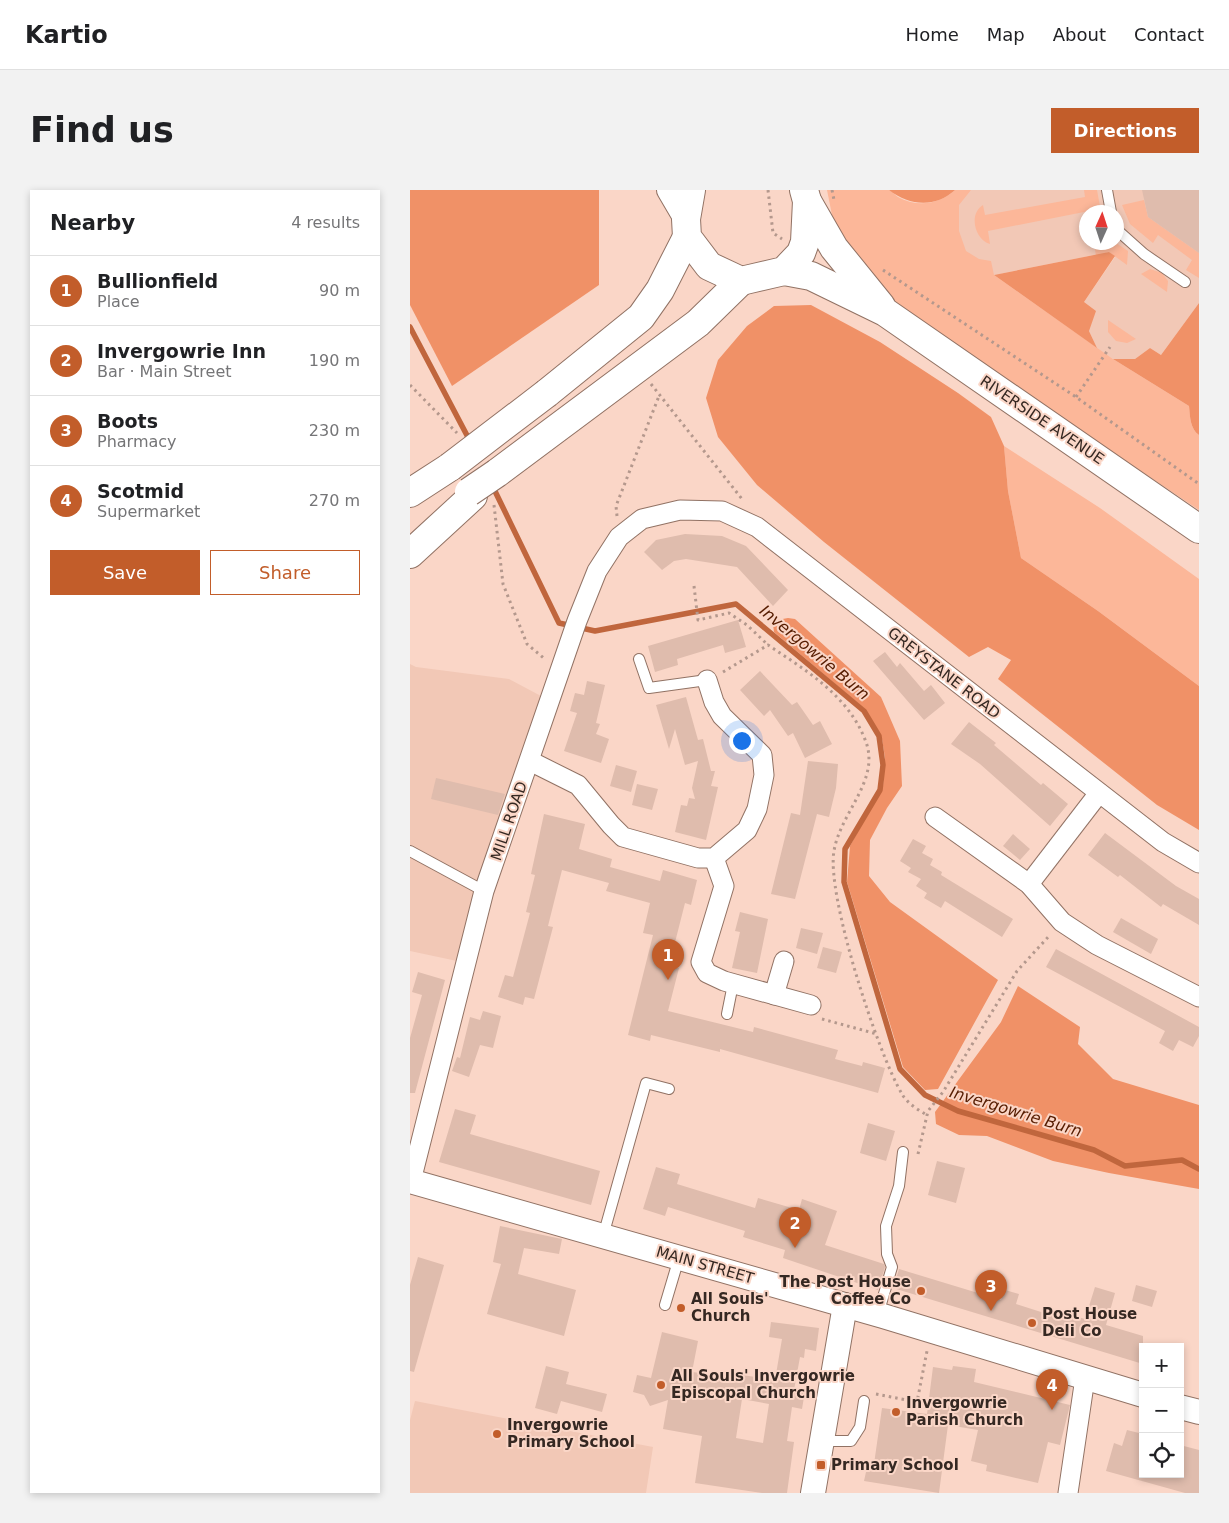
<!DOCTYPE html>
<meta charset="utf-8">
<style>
:root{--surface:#fff;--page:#f2f2f2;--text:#202124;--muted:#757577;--line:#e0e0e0;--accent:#c25d2a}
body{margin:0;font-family:"DejaVu Sans",sans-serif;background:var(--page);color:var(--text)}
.controls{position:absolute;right:15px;bottom:15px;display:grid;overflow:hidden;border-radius:0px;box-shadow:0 2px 8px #0003}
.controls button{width:45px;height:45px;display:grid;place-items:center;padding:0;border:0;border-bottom:1px solid var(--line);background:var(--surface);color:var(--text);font:25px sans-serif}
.compass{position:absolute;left:669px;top:15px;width:45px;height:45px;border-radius:50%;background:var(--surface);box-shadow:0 2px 8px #0003;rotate:3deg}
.you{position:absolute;left:331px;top:550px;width:18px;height:18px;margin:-12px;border:4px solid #fff;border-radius:50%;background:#1a73e8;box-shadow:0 0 0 8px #1a73e833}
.badge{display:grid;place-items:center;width:32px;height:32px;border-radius:50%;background:var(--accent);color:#fff;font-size:16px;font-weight:700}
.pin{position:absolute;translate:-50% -41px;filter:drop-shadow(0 1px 2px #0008)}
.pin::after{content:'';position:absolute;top:26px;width:18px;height:15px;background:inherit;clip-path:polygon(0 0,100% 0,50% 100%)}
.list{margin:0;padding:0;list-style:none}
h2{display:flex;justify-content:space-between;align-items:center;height:65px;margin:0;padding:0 20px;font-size:21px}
h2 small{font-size:16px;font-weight:400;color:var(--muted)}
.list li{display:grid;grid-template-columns:32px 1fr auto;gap:15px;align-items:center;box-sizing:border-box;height:70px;padding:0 20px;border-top:1px solid var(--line)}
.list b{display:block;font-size:19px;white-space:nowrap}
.list p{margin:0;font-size:16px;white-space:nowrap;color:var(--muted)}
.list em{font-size:16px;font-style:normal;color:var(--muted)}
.actions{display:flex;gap:10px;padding:15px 20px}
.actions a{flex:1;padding:11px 0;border:1px solid var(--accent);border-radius:0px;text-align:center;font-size:18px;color:var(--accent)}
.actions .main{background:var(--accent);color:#fff}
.icon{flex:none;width:28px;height:28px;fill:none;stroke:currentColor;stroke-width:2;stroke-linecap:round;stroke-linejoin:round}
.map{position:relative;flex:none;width:789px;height:1303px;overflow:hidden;border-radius:0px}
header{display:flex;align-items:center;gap:30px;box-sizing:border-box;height:70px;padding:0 25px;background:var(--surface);border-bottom:1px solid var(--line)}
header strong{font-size:24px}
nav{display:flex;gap:28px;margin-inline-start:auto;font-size:18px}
.intro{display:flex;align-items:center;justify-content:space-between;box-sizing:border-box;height:120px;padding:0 30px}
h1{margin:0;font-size:35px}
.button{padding:12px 22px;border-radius:0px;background:var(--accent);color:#fff;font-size:18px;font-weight:700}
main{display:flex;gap:30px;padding:0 30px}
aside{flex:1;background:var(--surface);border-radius:0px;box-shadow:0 2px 8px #0003}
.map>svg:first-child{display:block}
.built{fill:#f2c8b6;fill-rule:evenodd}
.green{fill:#fcb799}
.forest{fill:#f09167}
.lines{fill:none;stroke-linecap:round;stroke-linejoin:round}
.stream{stroke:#c0663d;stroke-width:5.5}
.building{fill:#dfbcad;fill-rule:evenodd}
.service-casing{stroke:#917264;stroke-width:12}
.minor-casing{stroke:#917264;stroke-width:21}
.tertiary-casing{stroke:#917264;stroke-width:26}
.primary-casing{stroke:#917264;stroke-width:30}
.trunk-casing{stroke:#917264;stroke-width:30}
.path{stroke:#b4988d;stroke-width:3;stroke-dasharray:2.5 4;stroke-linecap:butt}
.service{stroke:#fff;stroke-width:10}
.minor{stroke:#fff;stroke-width:19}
.tertiary{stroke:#fff;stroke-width:24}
.primary{stroke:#fff;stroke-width:28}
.trunk{stroke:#fff;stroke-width:28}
.trunk-bridge-casing{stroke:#917264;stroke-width:30;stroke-linecap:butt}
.trunk-bridge{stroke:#fff;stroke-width:28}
.poi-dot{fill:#c25d2a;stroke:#fad6c7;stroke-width:2}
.labels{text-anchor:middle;stroke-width:4;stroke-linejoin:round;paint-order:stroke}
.street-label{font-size:15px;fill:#352822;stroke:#fad6c7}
.poi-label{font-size:15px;font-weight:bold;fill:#352822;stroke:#fad6c7;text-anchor:start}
.water-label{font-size:16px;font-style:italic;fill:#561c00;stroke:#fad6c7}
</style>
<header>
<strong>Kartio</strong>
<nav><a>Home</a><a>Map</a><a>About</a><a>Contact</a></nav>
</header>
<div class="intro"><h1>Find us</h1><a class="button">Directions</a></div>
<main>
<aside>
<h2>Nearby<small>4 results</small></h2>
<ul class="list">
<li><span class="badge">1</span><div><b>Bullionfield</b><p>Place</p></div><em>90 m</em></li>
<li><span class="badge">2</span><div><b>Invergowrie Inn</b><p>Bar · Main Street</p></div><em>190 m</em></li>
<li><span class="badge">3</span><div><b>Boots</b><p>Pharmacy</p></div><em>230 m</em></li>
<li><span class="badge">4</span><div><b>Scotmid</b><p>Supermarket</p></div><em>270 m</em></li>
</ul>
<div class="actions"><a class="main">Save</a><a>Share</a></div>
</aside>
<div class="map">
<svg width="789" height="1303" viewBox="0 0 789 1303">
<rect width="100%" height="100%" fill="#fad6c7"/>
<!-- built -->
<g class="built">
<path d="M545,0H789V113L751,165L740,158L725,169H703L687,158L679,141L674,112L705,67L699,62L584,85L527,66L535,9ZM676,22H706V52H676Z"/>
<path d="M0,474L6,477L99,489L131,506L47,771L0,761Z"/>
<path d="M5,1211L243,1257L236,1303H0V1230Z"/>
</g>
<!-- green -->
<g class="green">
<path d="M417,0C430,0 469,0 479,0C482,1 485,5 488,7C507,18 530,14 545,0H561L549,15V41L556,61L569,69L581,71L584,85L703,169L779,216C780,226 780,239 789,245V320L489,119L442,70L423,30Z"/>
<path d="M674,0H687L691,22L679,21L578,41L580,54C565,50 558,24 573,15L575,25L675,7Z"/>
<path d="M734,10L738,27L789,63V88L776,80L782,70L748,45L743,53L720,34L712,15Z"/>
<path d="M684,53H706L718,61L717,75L699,62L686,66Z"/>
<path d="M740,79L752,83L758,91L757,102L731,84Z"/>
<path d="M698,130L726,149L717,153L706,151L698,142Z"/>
<path d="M594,256L690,318L789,389V496L688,421L611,368L598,301Z"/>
</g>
<!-- forest -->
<g class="forest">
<path d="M0,0H189V95L42,196L0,115Z"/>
<path d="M479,0H545C525,18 500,16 479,0Z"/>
<path d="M699,62L705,66L674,112L686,121L679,141L687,158L584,85Z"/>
<path d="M789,113V245C780,239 780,226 779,216L703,169H725L740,158L751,165Z"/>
<path d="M401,115L470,152L548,203L581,227L594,256L598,301L611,368L688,421L789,496V640L747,615L588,489L601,470L578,457L559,467L414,352L347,295L308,247L296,208L308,170L337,136L364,116Z"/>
<path d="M378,428L385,429L471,507L490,551L492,596L477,618L460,650L459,686L480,712L588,790L528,899L515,900L493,877L437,692L440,656L473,596L475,568L472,549L455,519L364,442L363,434L367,430Z"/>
<path d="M608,796L670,837L668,854L703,889L789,915V999L699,983L643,971L577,946L549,945L526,934L525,922L591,832Z"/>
</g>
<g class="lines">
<!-- stream -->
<g class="stream">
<path d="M0,137L61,253"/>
<path d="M82,295L149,433L185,441L326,414L454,521L469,546L473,575L470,600L435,659L434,692L490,879L515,905L548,921L684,960L715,976L772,970L789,979"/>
</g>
</g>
<!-- building -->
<g class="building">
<path d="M732,0H789V63L738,27Z"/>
<path d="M275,344L312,346L336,356L378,400L363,416L327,377L276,369L264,371L252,380L234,362L246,350Z"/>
<path d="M328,430L336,457L315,463L313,455L267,469L268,475L245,482L238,456Z"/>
<path d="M475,462L487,477L490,473L514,501L521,495L535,513L514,530L463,471Z"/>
<path d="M350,481L382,515L387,512L403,535L410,531L422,554L395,568L383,543L378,546L360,520L354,526L330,500Z"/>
<path d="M177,491L195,495L186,533L190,534L186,544L199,549L191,573L154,561L167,523L160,521L165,503L174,505Z"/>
<path d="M276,507L288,550L293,549L301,581H305L301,596L308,597L296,650L265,642L271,615L277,616L279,608L285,609L282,598L288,571L275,575L265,539L259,559L246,515Z"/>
<path d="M559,532L586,553L584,555L631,595L633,593L658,614L640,636L570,574L541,554Z"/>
<path d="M398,571L428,574L426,598L419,627L407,624L385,709L361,704L381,623L390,625Z"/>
<path d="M206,575L227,581L221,602L200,596Z"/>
<path d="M26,588L95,604L88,625L21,609Z"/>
<path d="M227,594L248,599L242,620L222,615Z"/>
<path d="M134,624L175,634L169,659L202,669L200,677L250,691L253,680L287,690L281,715L275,713L259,776L269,778L258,821L343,842L344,837L428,860L425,869L452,876L453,872L475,878L468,903L310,859V862L241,845L240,851L218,845L243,745L233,743L240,713L196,701L199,693L152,680L138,736L143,737L124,809L115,807L113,815L88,807L95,785L103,787L120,723L116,722L125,685L121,684Z"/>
<path d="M695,643L766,696L789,709V735L753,714L751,717L710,685L708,687L678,665Z"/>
<path d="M603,644L620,659L610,670L593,656Z"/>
<path d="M503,649L516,656L512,663L523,669L520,675L532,682L531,685L603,729L592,747L535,711L531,718L514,708L517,703L506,696L511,689L498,682L501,678L490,671Z"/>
<path d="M330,722L358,729L347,783L322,778L330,742L325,741Z"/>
<path d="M711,728L748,749L741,764L703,742Z"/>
<path d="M391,738L413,743L407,764L386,758Z"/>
<path d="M413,757L432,762L426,783L407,778Z"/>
<path d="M646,759L789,837V846L783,857L769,850L763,861L749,853L755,841L636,777Z"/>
<path d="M8,782L35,790L5,903H0V848L12,805L2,802Z"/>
<path d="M73,821L91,826L83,858L70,855L59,887L42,881L47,867L50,868L60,827L70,830Z"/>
<path d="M45,919L66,925L60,944L190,981L181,1015L29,972Z"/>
<path d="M458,933L485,941L476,971L450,963Z"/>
<path d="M527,971L555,978L546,1013L518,1005Z"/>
<path d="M246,977L270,984L267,994L345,1018L348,1008L389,1020L392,1009L427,1021L415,1055L474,1074L475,1077L468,1100L373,1068L375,1060L333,1047L335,1041L258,1017L255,1026L233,1019Z"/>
<path d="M90,1036L152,1049L149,1064L114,1058L108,1084L166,1100L154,1146L77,1124L91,1074L83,1072Z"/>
<path d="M8,1067L34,1075L4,1182L0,1181V1095Z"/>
<path d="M489,1079L591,1110L595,1100L609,1104L606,1114L653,1129L654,1123L675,1129L685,1097L705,1103L696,1135L733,1146V1174L483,1098Z"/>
<path d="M726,1095L747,1101L742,1117L722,1111Z"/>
<path d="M361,1132L409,1138L406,1161L395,1159L394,1168L390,1167L384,1200L395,1201L392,1219L382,1217L377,1251L384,1252L377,1303H352L285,1293L292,1246L253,1239L258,1210L240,1216L234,1205L223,1202L227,1185L241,1188L252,1142L288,1151L282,1182L332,1188V1185L365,1190L372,1149L359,1147ZM332,1209L359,1214L353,1253L326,1248Z"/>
<path d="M136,1176L159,1182L156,1194L197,1204L192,1222L151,1211L147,1224L125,1218Z"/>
<path d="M543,1176L566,1179L564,1192L660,1215L650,1255L638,1252L628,1293L576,1281L577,1275L561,1271L568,1240L538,1235L529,1303L454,1291L458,1273L464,1274L472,1218L517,1224L523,1177L542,1180Z"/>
<path d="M717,1240L733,1244V1284H770V1255L789,1260V1303H775L696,1281L704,1253L712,1256Z"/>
</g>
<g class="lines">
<defs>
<g id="service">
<path d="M697,0L701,22"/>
<path d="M706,39L734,64L775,92"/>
<path d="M229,469L239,498L297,490"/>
<path d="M0,661L74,701"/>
<path d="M317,824L323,794"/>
<path d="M193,1046L236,893L259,899"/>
<path d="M255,1115L269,1068"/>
<path d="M468,1124L482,1077L477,1064L476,1036L489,996L493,962"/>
<path d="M412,1251H441L450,1237L454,1211"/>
</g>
<g id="minor">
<path d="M120,571L168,595L201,635L213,647L288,668H304L337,640L347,619L354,585L352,565L312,526L304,512L297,490"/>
<path d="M525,627L619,694L652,732L687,755L789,807"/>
<path d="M304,668L314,696L291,772L297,783L314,791L401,815"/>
<path d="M619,694L689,603"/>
<path d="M364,805L374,771"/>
<path d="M1,991L74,701L167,431L187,381L209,347L232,329L270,320L312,321L347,337L753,652L789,673"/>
<path d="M658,1303L675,1188"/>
</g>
<g id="tertiary">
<path d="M259,0L276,29"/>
<path d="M0,991L473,1126L733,1205"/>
<path d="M770,1217L789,1222"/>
<path d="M403,1303L435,1115"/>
</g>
<g id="primary">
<path d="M397,11L424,58L471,116"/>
<path d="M374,81L401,86L475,122L789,339"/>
</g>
<g id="trunk">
<path d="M281,0L276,29L277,47L299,76L331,91L374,81L391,63L395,52L397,11L394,0"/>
<path d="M137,203L231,127L250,100L277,47"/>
<path d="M87,283L288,133L331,91"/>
<path d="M0,303L40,277"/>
<path d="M0,364L63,306"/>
</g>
</defs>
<!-- service casing -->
<use href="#service" class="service-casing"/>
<!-- minor casing -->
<use href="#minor" class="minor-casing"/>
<!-- tertiary casing -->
<use href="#tertiary" class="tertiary-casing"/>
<!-- primary casing -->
<use href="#primary" class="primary-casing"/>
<!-- trunk casing -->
<use href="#trunk" class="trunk-casing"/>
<!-- path -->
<g class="path">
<path d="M358,0L363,43L372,49"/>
<path d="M422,0L424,10"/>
<path d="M473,80L666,207L789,294"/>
<path d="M241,194L332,309"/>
<path d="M0,195L47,243"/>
<path d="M666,207L700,157"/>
<path d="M84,315L93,394L117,454L136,470"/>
<path d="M207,326L206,316L249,206"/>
<path d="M284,396L288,430L319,423L337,435L358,455"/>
<path d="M313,482L358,455C397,481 439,506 456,552C470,591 430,623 424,661C416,705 468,864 492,904C497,913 508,920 517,925"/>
<path d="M412,829L467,844"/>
<path d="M508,964L518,921L533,902L607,781L640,745"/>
<path d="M466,1204L507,1212L517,1161"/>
</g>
<!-- service -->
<use href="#service" class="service"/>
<!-- minor -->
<use href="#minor" class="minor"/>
<!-- tertiary -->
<use href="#tertiary" class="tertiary"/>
<!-- primary -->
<use href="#primary" class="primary"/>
<!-- trunk -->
<use href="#trunk" class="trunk"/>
<defs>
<g id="trunk-bridge">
<path d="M40,277L137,203"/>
<path d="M59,302L87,283"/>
</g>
</defs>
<!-- trunk-bridge casing -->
<use href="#trunk-bridge" class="trunk-bridge-casing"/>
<!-- trunk-bridge -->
<use href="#trunk-bridge" class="trunk-bridge"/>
</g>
<!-- markers -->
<g class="poi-dot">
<circle cx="511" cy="1101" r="5"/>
<circle cx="271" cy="1118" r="5"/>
<circle cx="622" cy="1133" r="5"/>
<circle cx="251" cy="1195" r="5"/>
<circle cx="486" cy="1222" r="5"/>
<circle cx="87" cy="1244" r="5"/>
<rect x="406" y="1270" width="10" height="10" rx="2.5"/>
</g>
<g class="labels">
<!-- street labels -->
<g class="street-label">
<text transform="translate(632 230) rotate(34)" y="5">RIVERSIDE AVENUE</text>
<text transform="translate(534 483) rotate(38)" y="5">GREYSTANE ROAD</text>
<text transform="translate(99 631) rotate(-71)" y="5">MILL ROAD</text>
<text transform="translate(295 1075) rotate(16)" y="5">MAIN STREET</text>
</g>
<!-- poi labels -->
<g class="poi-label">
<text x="501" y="1097" text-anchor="end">The Post House<tspan x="501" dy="17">Coffee Co</tspan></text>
<text x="281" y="1114">All Souls'<tspan x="281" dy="17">Church</tspan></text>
<text x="632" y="1129">Post House<tspan x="632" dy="17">Deli Co</tspan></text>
<text x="261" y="1191">All Souls' Invergowrie<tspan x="261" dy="17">Episcopal Church</tspan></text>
<text x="496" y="1218">Invergowrie<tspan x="496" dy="17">Parish Church</tspan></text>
<text x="97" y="1240">Invergowrie<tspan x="97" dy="17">Primary School</tspan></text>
<text x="421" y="1280">Primary School</text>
</g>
<!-- water labels -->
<g class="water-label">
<text transform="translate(405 462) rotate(40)" y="6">Invergowrie Burn</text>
<text transform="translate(606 921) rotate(17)" y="6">Invergowrie Burn</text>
</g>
</g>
</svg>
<div class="controls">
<button>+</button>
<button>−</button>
<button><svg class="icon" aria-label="locate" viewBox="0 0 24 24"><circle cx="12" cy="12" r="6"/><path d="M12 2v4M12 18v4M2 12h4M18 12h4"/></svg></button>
</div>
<svg class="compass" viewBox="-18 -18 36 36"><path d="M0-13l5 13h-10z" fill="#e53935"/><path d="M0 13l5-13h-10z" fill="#757577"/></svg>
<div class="you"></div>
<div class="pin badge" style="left:258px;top:790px">1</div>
<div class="pin badge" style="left:385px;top:1058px">2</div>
<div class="pin badge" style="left:581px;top:1121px">3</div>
<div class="pin badge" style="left:642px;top:1220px">4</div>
</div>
</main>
